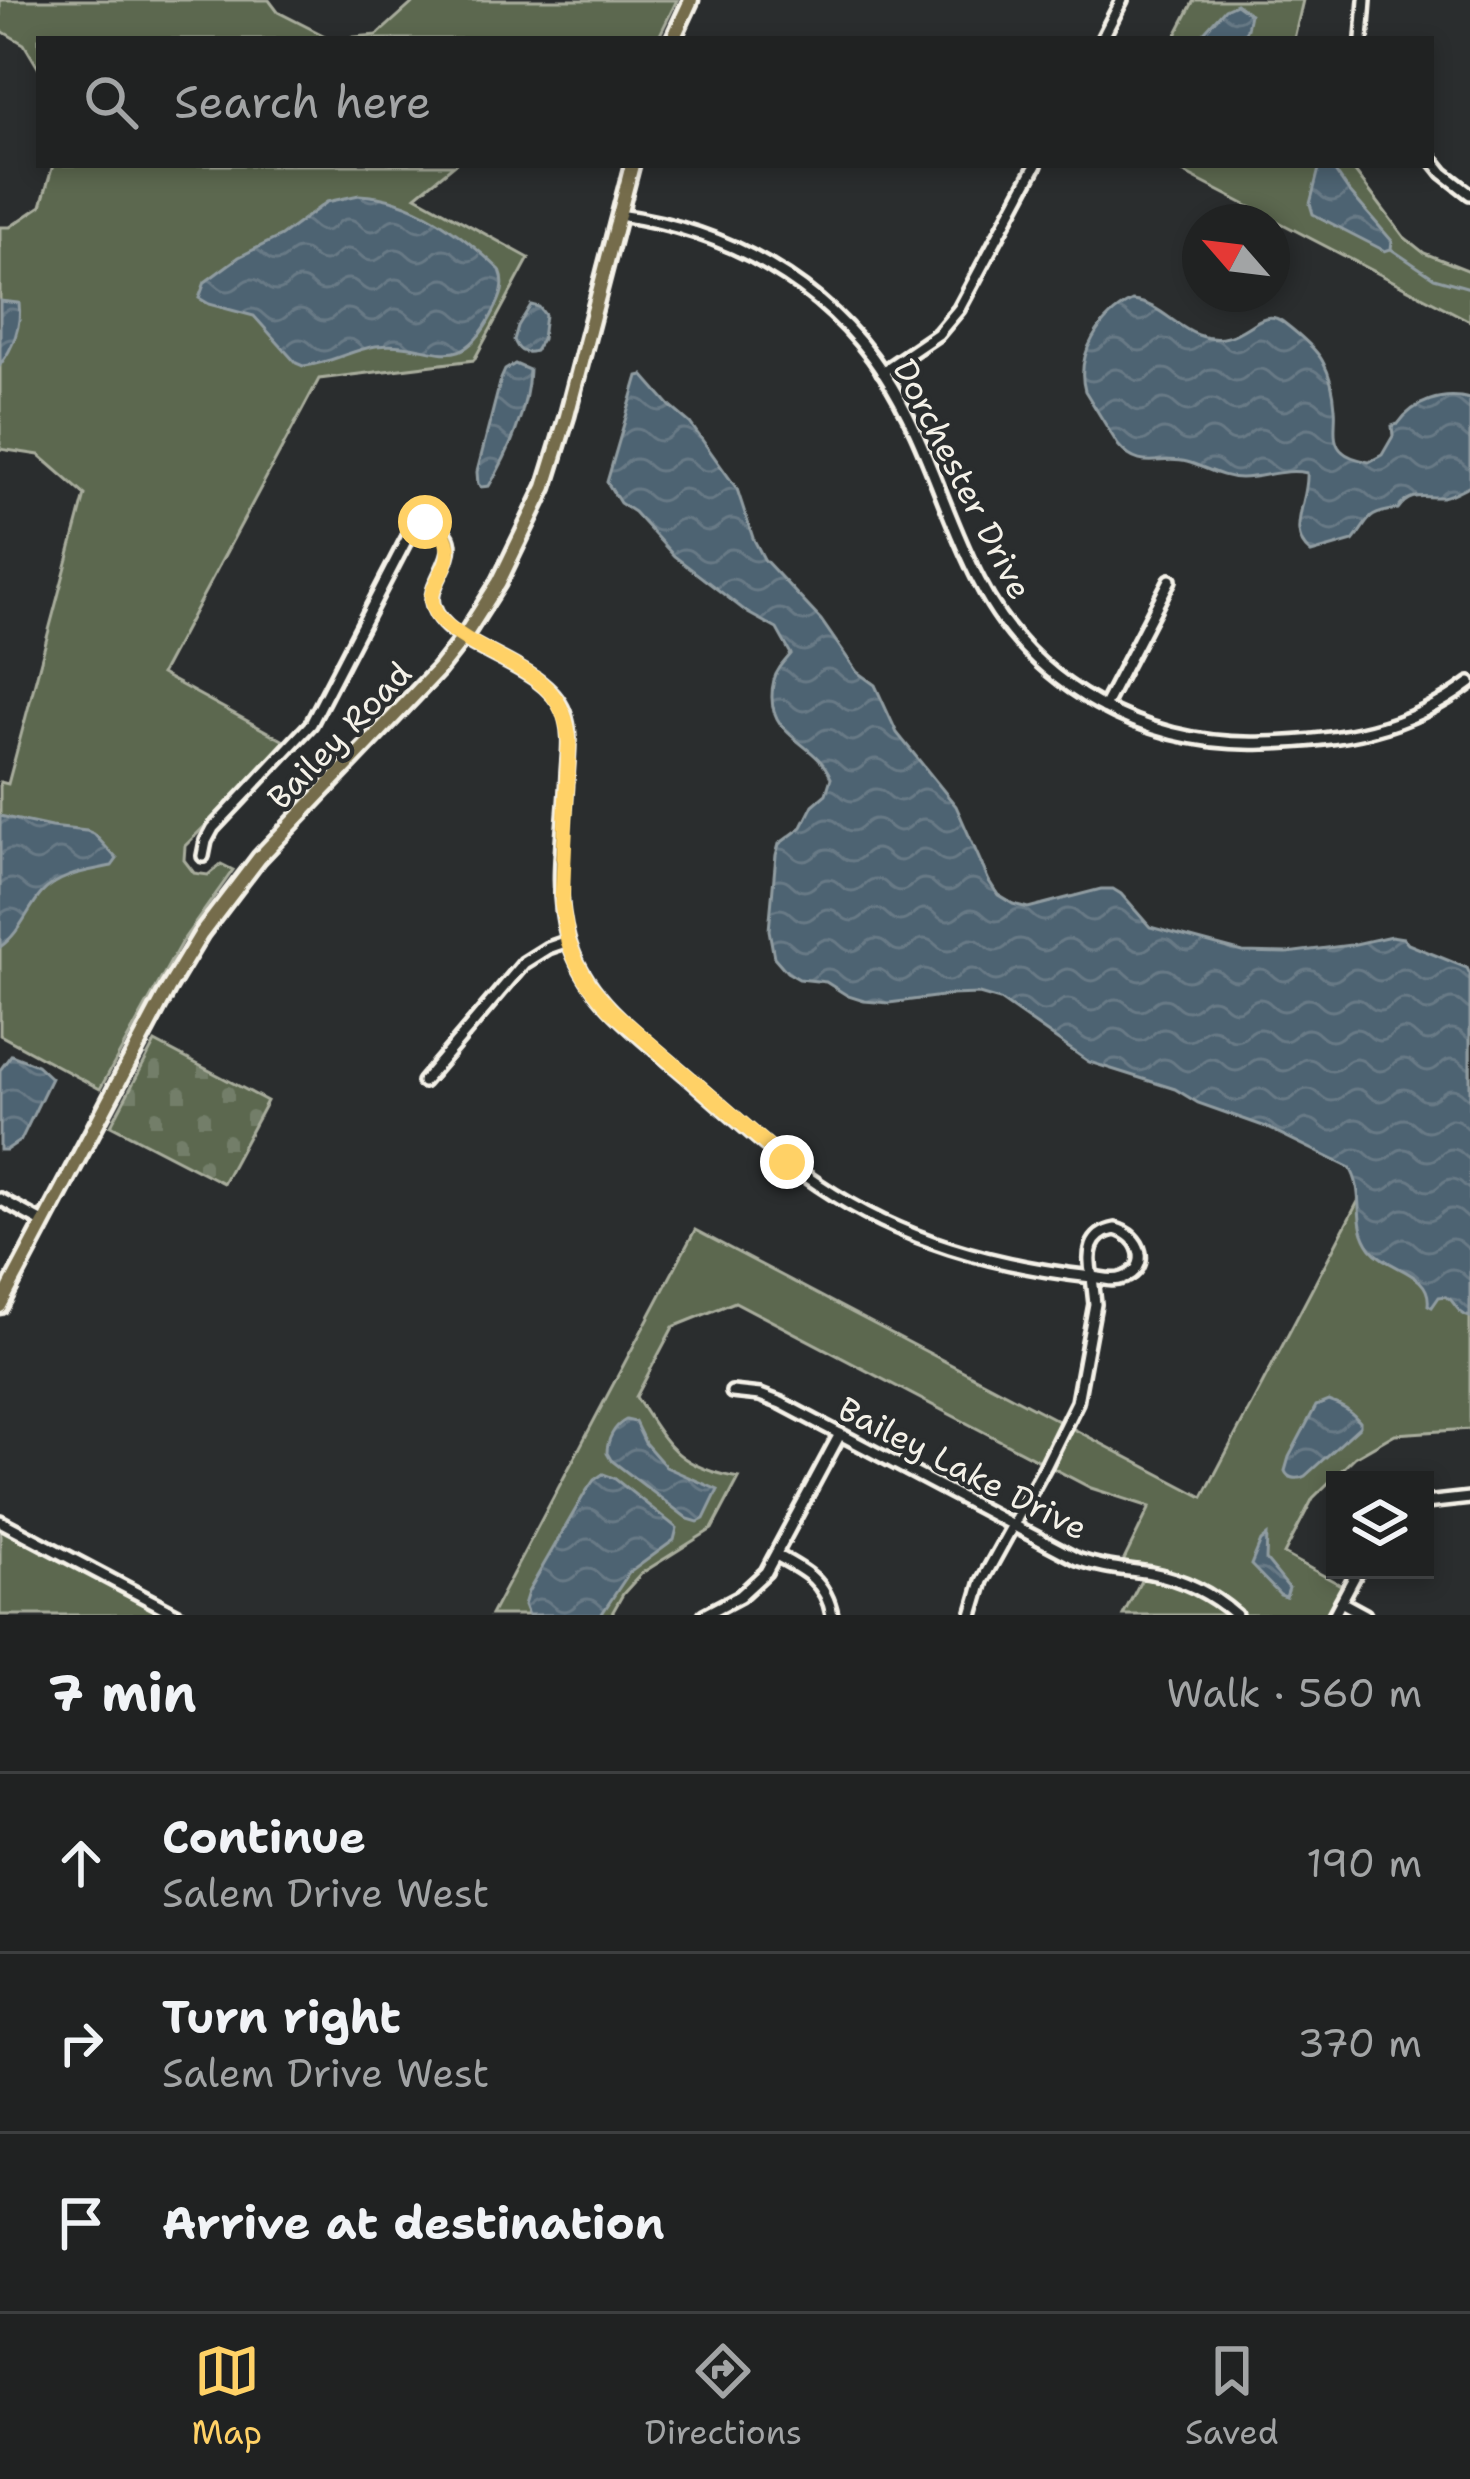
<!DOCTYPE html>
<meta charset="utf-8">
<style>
:root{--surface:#202222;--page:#282a2a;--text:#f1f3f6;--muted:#a2a4a5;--line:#3d3f40;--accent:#ffd166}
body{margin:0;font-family:"Shantell Sans",sans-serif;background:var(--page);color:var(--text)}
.controls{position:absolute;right:36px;bottom:36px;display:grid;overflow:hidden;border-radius:0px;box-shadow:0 6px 18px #0003}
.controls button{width:108px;height:108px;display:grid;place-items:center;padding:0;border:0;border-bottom:3px solid var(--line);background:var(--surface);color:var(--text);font:60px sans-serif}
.compass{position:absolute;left:1182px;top:204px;width:108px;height:108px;border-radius:50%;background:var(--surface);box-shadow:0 6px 18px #0003;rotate:298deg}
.stop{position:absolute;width:36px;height:36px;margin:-27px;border:9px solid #ffd166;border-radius:50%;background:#fff}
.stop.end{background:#ffd166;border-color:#fff;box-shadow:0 3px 12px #0008}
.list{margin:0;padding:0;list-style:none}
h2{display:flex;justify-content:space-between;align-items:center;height:156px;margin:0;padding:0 48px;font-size:51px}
h2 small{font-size:39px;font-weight:400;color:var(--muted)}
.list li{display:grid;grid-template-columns:78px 1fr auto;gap:36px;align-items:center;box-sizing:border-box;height:180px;padding:0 48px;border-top:3px solid var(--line)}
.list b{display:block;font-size:45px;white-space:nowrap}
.list p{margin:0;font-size:39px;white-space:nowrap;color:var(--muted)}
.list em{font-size:39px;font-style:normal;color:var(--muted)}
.icon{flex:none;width:66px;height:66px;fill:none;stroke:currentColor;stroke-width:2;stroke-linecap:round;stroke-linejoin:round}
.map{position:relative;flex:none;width:1470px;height:1615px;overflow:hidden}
.search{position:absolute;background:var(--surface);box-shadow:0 6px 18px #0003;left:36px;right:36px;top:36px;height:132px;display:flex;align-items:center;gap:30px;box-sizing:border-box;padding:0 42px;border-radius:0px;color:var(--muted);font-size:45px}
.sheet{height:696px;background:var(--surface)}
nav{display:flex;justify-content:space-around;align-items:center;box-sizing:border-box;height:168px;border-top:3px solid var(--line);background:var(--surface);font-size:33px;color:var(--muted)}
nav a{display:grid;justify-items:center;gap:6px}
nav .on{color:var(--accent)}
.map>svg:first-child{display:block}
.green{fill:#5b6850;stroke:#a8ac9c;stroke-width:3}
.cemetery{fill:url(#cemetery-stones);stroke:#a8ac9c;stroke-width:3}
.water{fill:url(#water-waves);stroke:#909ca1;stroke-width:3}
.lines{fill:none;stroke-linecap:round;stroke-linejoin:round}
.stream{stroke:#909ca1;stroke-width:3}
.minor-casing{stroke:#f4f1e8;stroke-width:18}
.major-casing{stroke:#f4f1e8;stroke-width:21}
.minor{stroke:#2a2d2e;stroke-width:9}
.major{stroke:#746c4b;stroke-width:12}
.route{stroke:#ffd166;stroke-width:15}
.labels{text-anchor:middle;stroke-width:9;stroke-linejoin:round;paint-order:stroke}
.street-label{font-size:33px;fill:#f4f1e8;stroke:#2a2d2e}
</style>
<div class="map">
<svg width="1470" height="1615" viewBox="0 0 1470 1615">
<defs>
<pattern id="cemetery-stones" width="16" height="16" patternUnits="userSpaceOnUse" patternTransform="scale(3)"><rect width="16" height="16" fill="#5b6850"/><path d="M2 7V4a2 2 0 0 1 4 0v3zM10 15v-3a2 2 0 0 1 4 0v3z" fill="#737e69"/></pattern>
<pattern id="water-waves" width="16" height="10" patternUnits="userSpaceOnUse" patternTransform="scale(3)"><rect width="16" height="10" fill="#4e6372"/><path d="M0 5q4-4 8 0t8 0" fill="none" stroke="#687a86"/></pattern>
</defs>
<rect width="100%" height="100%" fill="#2a2d2e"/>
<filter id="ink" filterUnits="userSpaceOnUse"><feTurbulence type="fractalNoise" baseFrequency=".00833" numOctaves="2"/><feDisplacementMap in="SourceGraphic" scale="24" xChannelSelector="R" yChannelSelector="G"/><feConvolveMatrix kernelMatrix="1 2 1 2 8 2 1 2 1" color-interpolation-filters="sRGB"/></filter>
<g filter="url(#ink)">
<!-- green -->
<g class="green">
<path d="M0,0H269L278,12L331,39H39V69L24,44L0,30Z"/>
<path d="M416,0H677L658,39H332L377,35Z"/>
<path d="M1194,0H1303L1294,39H1174Z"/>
<path d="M53,165H454L416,196L529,258L474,360L319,379L161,674L288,743L185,846L184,860L194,873L208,875L221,864L233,870L181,943L100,1089L0,1035V782L8,784L85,495L39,455L0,449V227H10L41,206Z"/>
<path d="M1169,165H1350L1404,237L1424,253L1470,271V321Z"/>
<path d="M1470,988V1429L1395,1434L1355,1457L1313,1498L1284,1554L1348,1589L1334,1615H1123L1145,1573L1119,1570L1150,1507L1091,1488L735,1302L673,1327L636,1397C668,1446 677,1467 739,1478L712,1529L642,1573L623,1594L611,1615H491L695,1230L1203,1497Z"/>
<path d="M0,1521L178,1615H0Z"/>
</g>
<!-- cemetery -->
<path class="cemetery" d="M155,1042L267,1101L223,1183L111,1125Z"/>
<!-- water -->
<g class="water">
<path d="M1236,4L1250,14L1247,29L1240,39H1198L1225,9Z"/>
<path d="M1320,165L1332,167L1348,190L1392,241L1391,249L1385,251L1313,214L1310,204Z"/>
<path d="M359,195C414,197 462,234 500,270C507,287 500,299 492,315C457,381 434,339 376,346C351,350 329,364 303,366L296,363L254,316L209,304L199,298L205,282L239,257L281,236L327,202Z"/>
<path d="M0,301L19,303C22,325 13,348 0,365Z"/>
<path d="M1132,301C1159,303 1174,326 1198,335C1242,352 1257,302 1283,322C1296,332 1316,348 1323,362C1330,375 1334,393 1335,408C1337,422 1330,442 1343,452C1349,458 1361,460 1369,462L1382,455L1393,436L1392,426L1398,424C1414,401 1443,392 1470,399V485C1462,489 1451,496 1442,497C1423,498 1411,491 1398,509C1364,514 1371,519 1353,541L1311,553C1285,533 1309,501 1307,473C1284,468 1263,478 1241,478C1222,478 1205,467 1187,462C1160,455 1141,473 1118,445L1085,391C1075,355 1100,316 1132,301Z"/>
<path d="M531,305L539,307L545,315L542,339L535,351C523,355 518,350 514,340L518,326Z"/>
<path d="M515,364L529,370C528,408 509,453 489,486L481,487L478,484L477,472L501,379L505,370Z"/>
<path d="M643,375L671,407L690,423L737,489L753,538L764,559L821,620L857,672L875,685L897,733L956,806L989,881L998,895L1013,904L1028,908L1101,889H1113L1121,894L1150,927L1243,952L1287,953L1351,945L1391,936L1403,938L1408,944L1467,968L1470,974V1317C1453,1313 1455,1293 1439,1297L1432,1307L1428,1305C1432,1272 1388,1270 1371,1249C1351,1223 1366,1193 1350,1168L1266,1127L1198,1103L1175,1089L1089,1062L1000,1000L979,994L950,995L889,1003L864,1001L848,996L826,982L799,979L787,972L774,957L769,930L776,855L779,844L802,827L813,805L826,794L831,778C817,743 771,738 772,696C772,687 774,676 779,669C783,663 787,659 791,654L777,629L748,613L674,556L634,512L620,503L607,482L638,376Z"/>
<path d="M0,816L51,827L87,831L94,834L117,859L112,866C88,871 59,874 41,894C26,912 20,933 0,947Z"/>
<path d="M11,1055L37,1065L51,1078L21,1140L6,1150H0V1070Z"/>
<path d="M1328,1401C1341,1405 1352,1412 1360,1422V1426L1305,1476C1298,1480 1288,1479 1285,1471L1289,1457L1316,1406Z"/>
<path d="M626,1420L635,1422L645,1443L666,1467L718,1490L704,1519L698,1522L688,1519L611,1460L607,1453C607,1440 614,1426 626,1420Z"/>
<path d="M603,1474L614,1478L677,1528L674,1540L629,1573L601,1615H528L524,1605L528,1592L585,1493L594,1480Z"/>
<path d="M1267,1536L1266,1560L1289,1588L1286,1597L1280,1595L1251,1565L1261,1541Z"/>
</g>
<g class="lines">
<!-- stream -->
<path class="stream" d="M1391,249L1434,278L1470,288"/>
<defs>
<g id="minor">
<path d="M1102,39L1122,0"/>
<path d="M1362,39L1365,0"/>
<path d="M1431,158L1443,173L1470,194"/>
<path d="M619,215C726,230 824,282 884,374C926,438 944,514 979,581C1033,688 1146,747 1264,743C1341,741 1406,731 1470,683"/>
<path d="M882,372L938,334L959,309L1036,165"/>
<path d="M1104,707L1170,580"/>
<path d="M203,856L206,841L213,828L311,724L413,527L425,522C480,539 425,579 433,605C445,650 543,660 564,712C572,732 568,755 567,775C565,828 553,888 568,939C585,997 635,1032 678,1069C724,1108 768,1151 819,1185C902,1241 994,1266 1092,1277L1095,1304L1077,1402L1046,1465L982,1581L972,1615"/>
<path d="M423,1082L524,963L548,948L568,941"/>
<path d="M0,1199L44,1223"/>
<path d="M1115,1229C1141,1235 1152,1268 1123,1278C1113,1282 1102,1278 1092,1277C1087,1254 1089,1234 1115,1229Z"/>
<path d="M732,1392L760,1395L781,1403L1077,1559C1102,1568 1125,1569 1151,1573C1183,1579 1212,1594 1236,1615"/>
<path d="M1425,1503L1470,1498"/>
<path d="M0,1521L178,1615"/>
<path d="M776,1555C804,1570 826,1581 832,1615"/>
<path d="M1341,1602L1365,1615"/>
<path d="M704,1615L740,1596L766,1572L840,1434"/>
<path d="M1334,1615L1358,1570"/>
</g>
<g id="major">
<path d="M673,39L691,0"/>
<path d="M0,1306L168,989L201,934L259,858L438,670L464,637L499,582L545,487L567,416L632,165"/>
</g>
</defs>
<!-- minor casing -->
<use href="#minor" class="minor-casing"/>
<!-- major casing -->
<use href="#major" class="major-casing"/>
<!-- minor -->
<use href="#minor" class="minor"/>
<!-- major -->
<use href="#major" class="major"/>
</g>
</g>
<g class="lines" filter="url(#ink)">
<!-- route -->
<path class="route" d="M425,522L441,530C467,571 413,583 439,618C447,628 459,634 469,641C516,670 566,679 569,743L562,904L568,941L576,961L589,984L611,1010L787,1162"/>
</g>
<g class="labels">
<!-- street labels -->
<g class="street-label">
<text transform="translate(963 479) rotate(63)" y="12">Dorchester Drive</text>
<text transform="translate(339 735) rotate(-46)" y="12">Bailey Road</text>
<text transform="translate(963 1468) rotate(27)" y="12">Bailey Lake Drive</text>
</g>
</g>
</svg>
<div class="controls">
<button><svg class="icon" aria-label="layers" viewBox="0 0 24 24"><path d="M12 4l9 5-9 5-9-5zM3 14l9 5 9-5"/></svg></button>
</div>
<svg class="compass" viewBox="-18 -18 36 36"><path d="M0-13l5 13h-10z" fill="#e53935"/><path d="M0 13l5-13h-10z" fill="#a2a4a5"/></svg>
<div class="stop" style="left:425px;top:522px"></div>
<div class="stop end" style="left:787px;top:1162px"></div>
<div class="search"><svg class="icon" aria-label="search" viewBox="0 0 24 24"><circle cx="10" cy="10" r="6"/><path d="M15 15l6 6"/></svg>Search here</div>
</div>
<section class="sheet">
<h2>7 min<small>Walk · 560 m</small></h2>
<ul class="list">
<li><svg class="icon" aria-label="ahead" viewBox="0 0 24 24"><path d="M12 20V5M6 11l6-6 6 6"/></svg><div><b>Continue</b><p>Salem Drive West</p></div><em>190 m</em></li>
<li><svg class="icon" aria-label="right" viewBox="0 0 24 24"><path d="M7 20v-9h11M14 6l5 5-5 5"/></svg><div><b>Turn right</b><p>Salem Drive West</p></div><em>370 m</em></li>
<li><svg class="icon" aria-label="arrive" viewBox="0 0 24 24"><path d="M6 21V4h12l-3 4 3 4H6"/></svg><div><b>Arrive at destination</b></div></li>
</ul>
</section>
<nav>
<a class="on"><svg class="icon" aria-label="map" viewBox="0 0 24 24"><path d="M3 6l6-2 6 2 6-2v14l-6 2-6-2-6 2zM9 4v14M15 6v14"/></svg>Map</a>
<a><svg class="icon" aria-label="directions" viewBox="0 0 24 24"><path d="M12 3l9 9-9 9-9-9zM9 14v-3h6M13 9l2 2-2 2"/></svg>Directions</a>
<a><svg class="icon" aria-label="saved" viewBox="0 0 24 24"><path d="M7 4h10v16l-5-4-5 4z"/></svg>Saved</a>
</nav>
